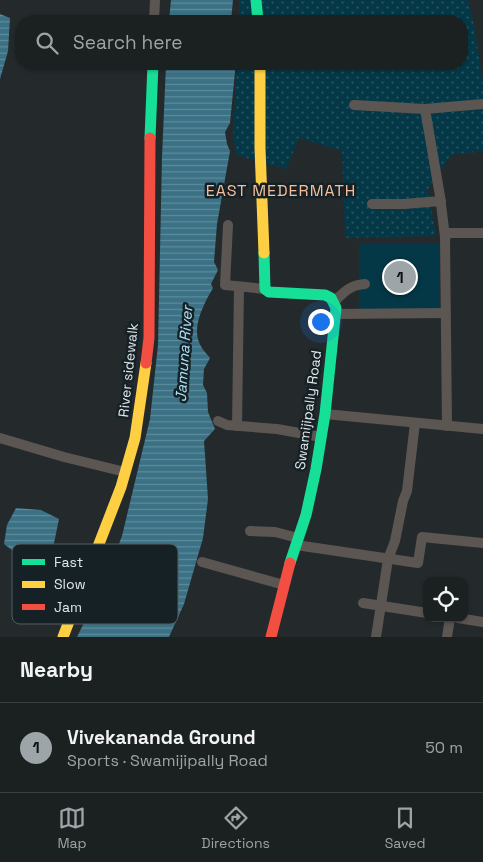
<!DOCTYPE html>
<meta charset="utf-8">
<style>
:root{--surface:#1b2021;--page:#24282a;--text:#f1f3f6;--muted:#a0a3a5;--line:#393e3f;--accent:#9ea5a8}
body{margin:0;font-family:"Space Grotesk",sans-serif;background:var(--page);color:var(--text)}
.controls{position:absolute;right:15px;bottom:15px;display:grid;overflow:hidden;border-radius:10px;box-shadow:0 1px 4px #0004}
.controls button{width:45px;height:45px;display:grid;place-items:center;padding:0;border:0;border-bottom:1px solid var(--line);background:var(--surface);color:var(--text);font:25px sans-serif}
.you{position:absolute;left:320px;top:321px;width:18px;height:18px;margin:-12px;border:4px solid #fff;border-radius:50%;background:#1a73e8;box-shadow:0 0 0 8px #1a73e833}
.badge{display:grid;place-items:center;width:32px;height:32px;border-radius:50%;background:var(--accent);color:#111;font-size:16px;font-weight:700}
.pin{position:absolute;translate:-50% -50%;border:2px solid #fff;box-shadow:0 1px 5px #0006}
.list{margin:0;padding:0;list-style:none}
h2{display:flex;justify-content:space-between;align-items:center;height:65px;margin:0;padding:0 20px;font-size:21px}
h2 small{font-size:16px;font-weight:400;color:var(--muted)}
.list li{display:grid;grid-template-columns:32px 1fr auto;gap:15px;align-items:center;box-sizing:border-box;height:90px;padding:0 20px;border-top:1px solid var(--line)}
.list b{display:block;font-size:19px;white-space:nowrap}
.list p{margin:0;font-size:16px;white-space:nowrap;color:var(--muted)}
.list em{font-size:16px;font-style:normal;color:var(--muted)}
.icon{flex:none;width:28px;height:28px;fill:none;stroke:currentColor;stroke-width:2;stroke-linecap:round;stroke-linejoin:round}
.map{position:relative;flex:none;width:483px;height:637px;overflow:hidden}
.search{position:absolute;background:var(--surface);box-shadow:0 1px 4px #0004;left:15px;right:15px;top:15px;height:55px;display:flex;align-items:center;gap:12px;box-sizing:border-box;padding:0 18px;border-radius:20px;color:var(--muted);font-size:19px}
.sheet{height:155px;background:var(--surface)}
nav{display:flex;justify-content:space-around;align-items:center;box-sizing:border-box;height:70px;border-top:1px solid var(--line);background:var(--surface);font-size:14px;color:var(--muted)}
nav a{display:grid;justify-items:center;gap:2px}
nav .on{color:var(--accent)}
.map>svg:first-child{display:block}
.grass{fill:url(#grass-dots)}
.pitch{fill:#053847}
.water{fill:url(#water-rules)}
.lines{fill:none;stroke-linecap:round;stroke-linejoin:round}
.street{stroke:#5b5652;stroke-width:10}
.fast{stroke:#16e098;stroke-width:11}
.slow{stroke:#ffcf43;stroke-width:11}
.jam{stroke:#f24e42;stroke-width:11}
.labels{text-anchor:middle;stroke-width:5;stroke-linejoin:round;paint-order:stroke}
.street-label{font-size:14px;fill:#e0e7ea;stroke:#162126}
.water-label{font-size:15px;font-style:italic;fill:#aee2f7;stroke:#162126}
.quarter-label{font-size:16px;letter-spacing:1px;fill:#f6bf9b;stroke:#162126}
.key{fill:#162126;stroke:#535c61;stroke-width:1}
.key-label{font-size:14px;fill:#e0e7ea}
</style>
<div class="map">
<svg width="483" height="637" viewBox="0 0 483 637">
<defs>
<pattern id="grass-dots" width="8" height="8" patternUnits="userSpaceOnUse" patternTransform="scale(1.25)"><rect width="8" height="8" fill="#053847"/><path d="M2 2h.1M6 6h.1" fill="none" stroke="#295562" stroke-width="1.8" stroke-linecap="round"/></pattern>
<pattern id="water-rules" width="6" height="5" patternUnits="userSpaceOnUse" patternTransform="scale(1.25)"><rect width="6" height="5" fill="#3a7185"/><path d="M0 2.5h6" fill="none" stroke="#608c9c"/></pattern>
</defs>
<rect width="100%" height="100%" fill="#242a2c"/>
<!-- grass -->
<path class="grass" d="M239,0H468L475,29L483,85V151L451,155L428,189L436,236L345,238L342,151L299,138L286,169L236,155L233,133L237,64H462V21H239Z"/>
<!-- pitch -->
<rect class="pitch" x="359" y="243" width="81" height="68"/>
<!-- water -->
<g class="water">
<path d="M171,0H233L231,21H169Z"/>
<path d="M0,14L10,18L8,51L0,79Z"/>
<path d="M166,64H234L235,72L230,123L225,132L227,144L230,151L217,224L214,262L218,270L211,284L213,288C205,302 192,325 199,342C201,348 206,353 210,358L204,369L203,385L207,393L208,412L215,429L204,441L208,499L203,538L184,604L169,637H77L105,580L122,536L150,419L158,345L162,157Z"/>
<path d="M16,508L41,510L59,519L53,548C30,559 25,561 4,544L7,525Z"/>
</g>
<g class="lines">
<!-- street -->
<g class="street">
<path d="M154,21L155,0"/>
<path d="M354,105L425,109L483,104"/>
<path d="M425,109L440,196L445,237"/>
<path d="M372,204H404L441,201"/>
<path d="M228,225L225,285L265,289"/>
<path d="M334,302C344,292 350,285 365,284"/>
<path d="M336,314L445,313"/>
<path d="M325,414L483,429"/>
<path d="M218,421L227,425L277,429L321,437"/>
<path d="M237,426L239,287"/>
<path d="M447,426L445,237L449,233H483"/>
<path d="M0,438L64,457L125,472"/>
<path d="M250,531L275,532L298,538"/>
<path d="M296,545L418,563L422,537L483,543"/>
<path d="M202,562L284,585"/>
<path d="M363,603L427,613"/>
<path d="M458,618L483,622"/>
<path d="M376,637L388,559L395,541L403,501L407,491L415,423"/>
<path d="M447,637L450,618"/>
</g>
<!-- fast -->
<g class="fast">
<path d="M256,0L258,21"/>
<path d="M150,138L153,64"/>
<path d="M264,253L265,289L269,292L325,295L331,298L336,308L325,414L316,469L306,515L290,563"/>
</g>
<!-- slow -->
<g class="slow">
<path d="M260,64V148L264,253"/>
<path d="M63,637L121,487L135,438L146,363"/>
</g>
<!-- jam -->
<g class="jam">
<path d="M146,363L149,338L150,138"/>
<path d="M271,637L290,563"/>
</g>
</g>
<g class="labels">
<!-- street labels -->
<g class="street-label">
<text transform="translate(128 370) rotate(-84)" y="5">River sidewalk</text>
<text transform="translate(308 410) rotate(-82)" y="5">Swamijipally Road</text>
</g>
<!-- water labels -->
<g class="water-label">
<text transform="translate(184 354) rotate(-86)" y="5">Jamuna River</text>
</g>
<!-- quarter labels -->
<g class="quarter-label">
<text x="281" y="196">EAST MEDERMATH</text>
</g>
</g>
<!-- legend -->
<rect x="12" y="544" width="166" height="80" rx="8" class="key"/>
<rect x="22" y="559" width="23" height="6" fill="#16e098"/>
<rect x="22" y="581" width="23" height="7" fill="#ffcf43"/>
<rect x="22" y="604" width="23" height="6" fill="#f24e42"/>
<g class="key-label">
<text x="54" y="567">Fast</text>
<text x="54" y="589">Slow</text>
<text x="54" y="612">Jam</text>
</g>
</svg>
<div class="controls">
<button><svg class="icon" aria-label="locate" viewBox="0 0 24 24"><circle cx="12" cy="12" r="6"/><path d="M12 2v4M12 18v4M2 12h4M18 12h4"/></svg></button>
</div>
<div class="you"></div>
<div class="pin badge" style="left:400px;top:277px">1</div>
<div class="search"><svg class="icon" aria-label="search" viewBox="0 0 24 24"><circle cx="10" cy="10" r="6"/><path d="M15 15l6 6"/></svg>Search here</div>
</div>
<section class="sheet">
<h2>Nearby<small></small></h2>
<ul class="list">
<li><span class="badge">1</span><div><b>Vivekananda Ground</b><p>Sports · Swamijipally Road</p></div><em>50 m</em></li>
</ul>
</section>
<nav>
<a class="on"><svg class="icon" aria-label="map" viewBox="0 0 24 24"><path d="M3 6l6-2 6 2 6-2v14l-6 2-6-2-6 2zM9 4v14M15 6v14"/></svg>Map</a>
<a><svg class="icon" aria-label="directions" viewBox="0 0 24 24"><path d="M12 3l9 9-9 9-9-9zM9 14v-3h6M13 9l2 2-2 2"/></svg>Directions</a>
<a><svg class="icon" aria-label="saved" viewBox="0 0 24 24"><path d="M7 4h10v16l-5-4-5 4z"/></svg>Saved</a>
</nav>
